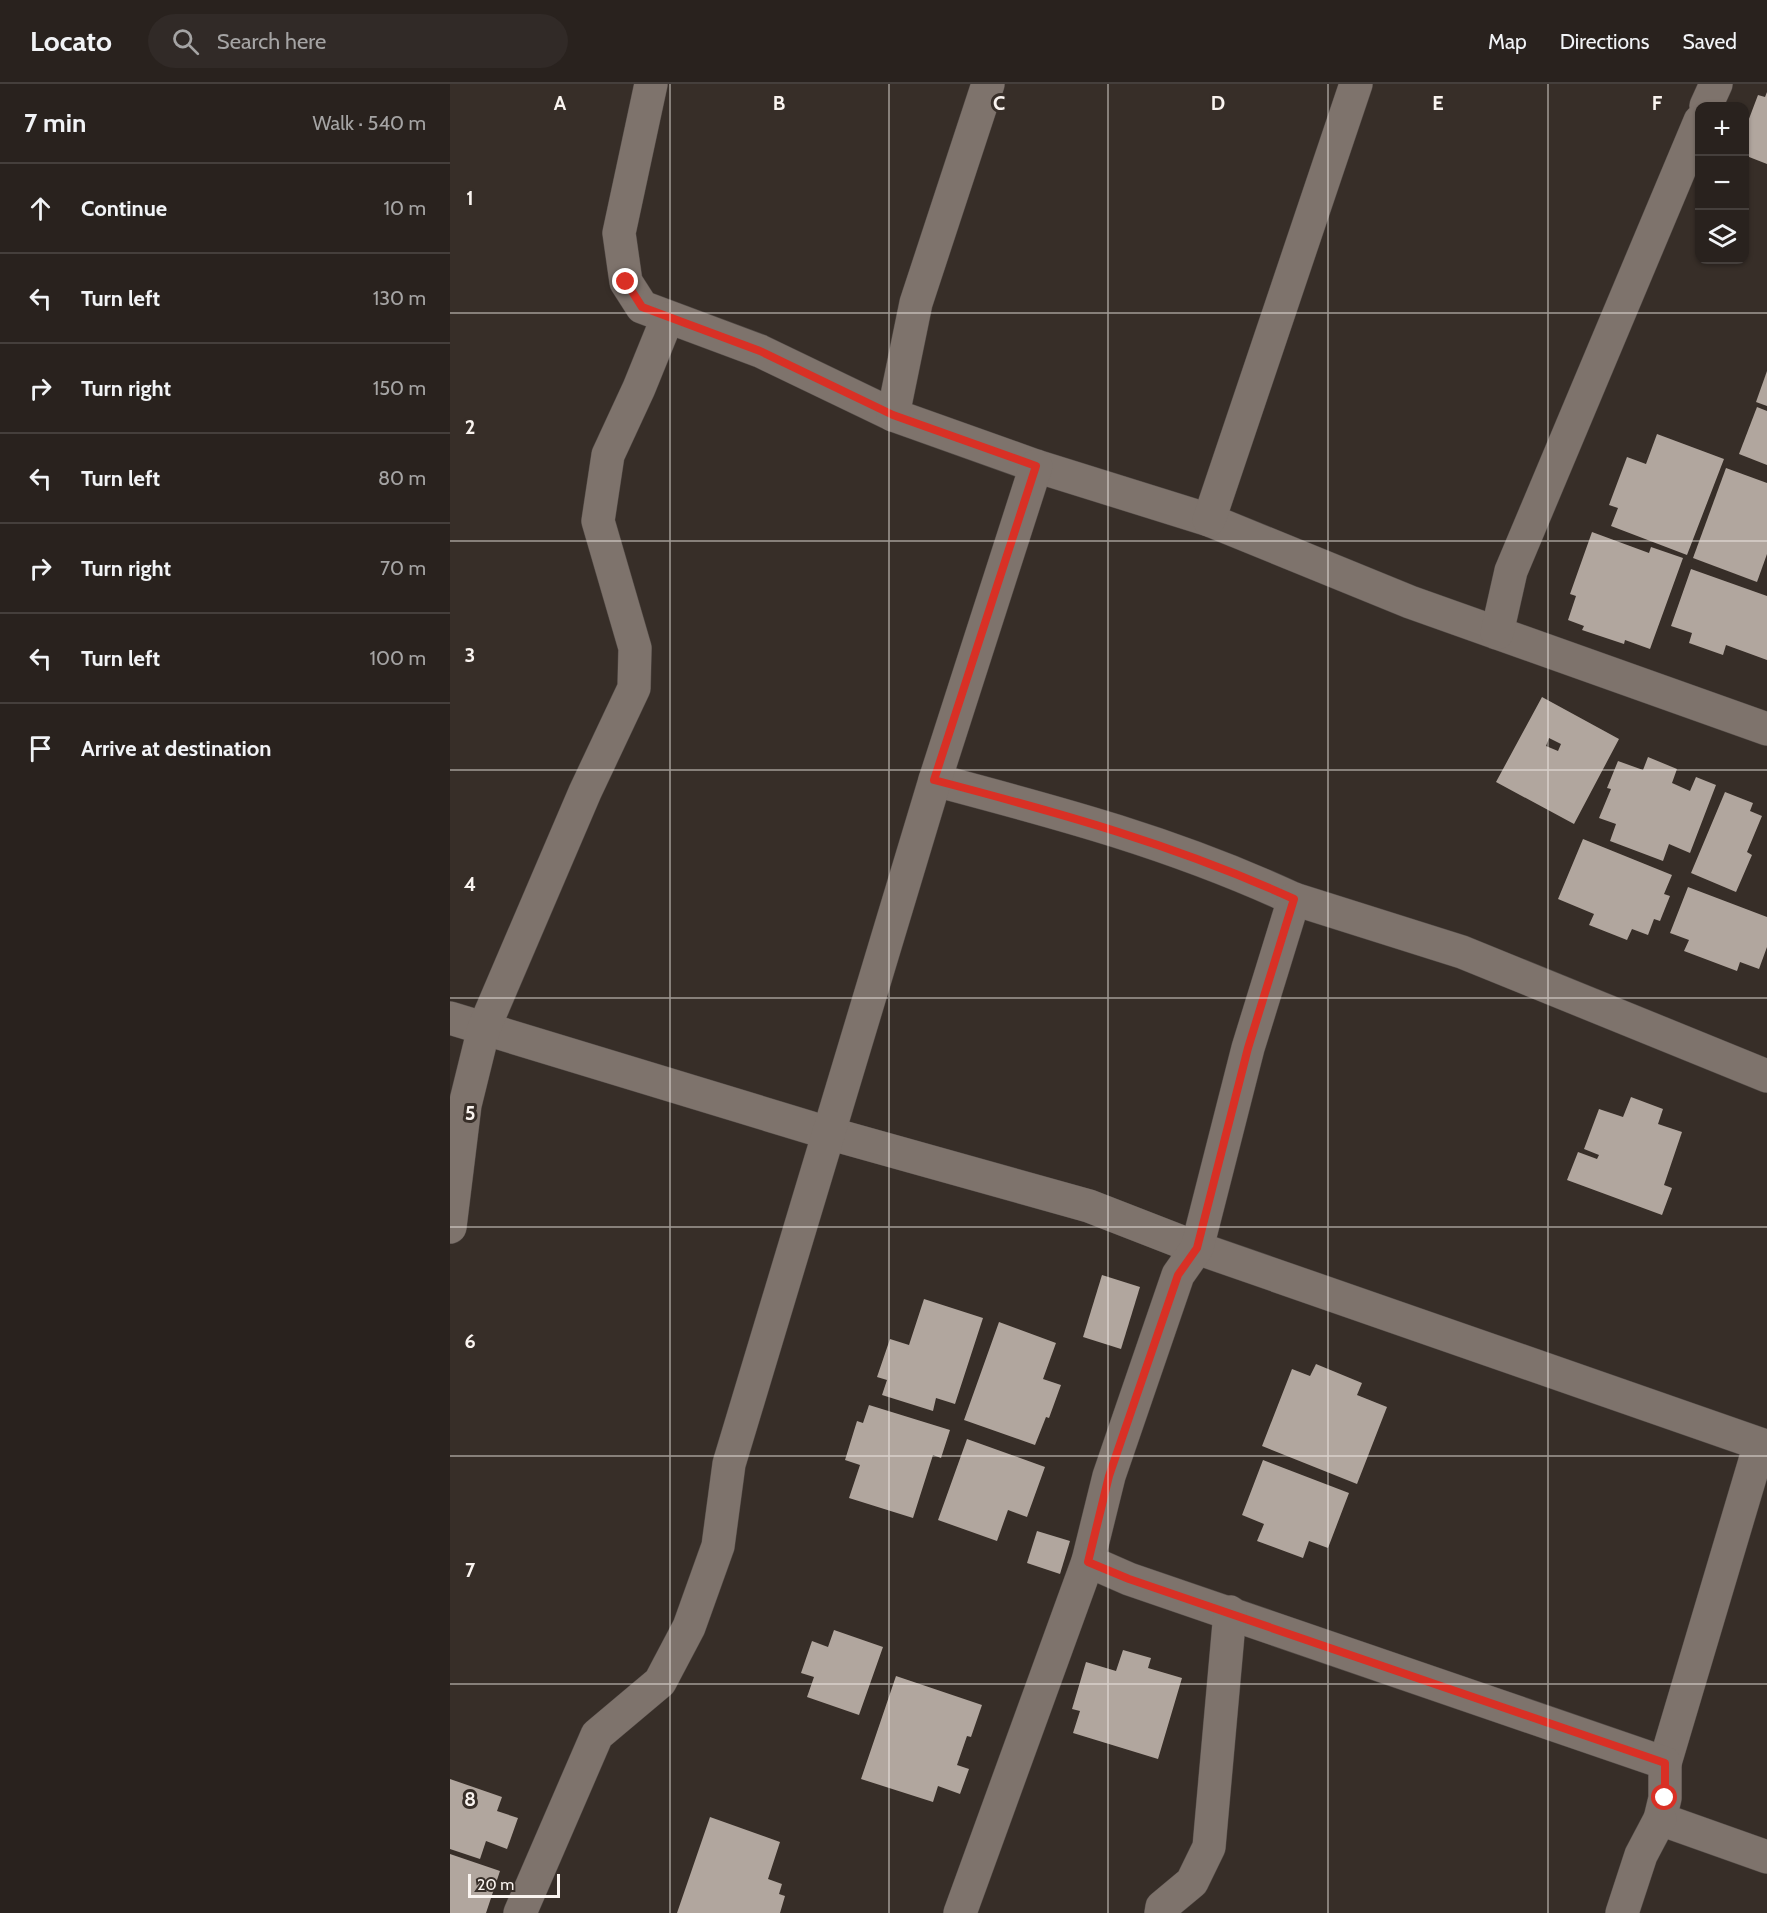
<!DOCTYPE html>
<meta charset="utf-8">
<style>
:root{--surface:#29221e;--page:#312a27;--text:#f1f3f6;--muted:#a5a4a4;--line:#453f3c}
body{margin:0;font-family:Cabin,sans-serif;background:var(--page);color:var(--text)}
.controls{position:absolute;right:18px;top:18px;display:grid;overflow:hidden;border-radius:12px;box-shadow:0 2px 4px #0004}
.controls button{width:54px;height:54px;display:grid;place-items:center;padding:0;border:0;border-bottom:2px solid var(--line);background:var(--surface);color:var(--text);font:30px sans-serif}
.scale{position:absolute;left:18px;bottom:15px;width:92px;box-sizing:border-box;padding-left:6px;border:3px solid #faf4f0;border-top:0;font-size:16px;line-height:21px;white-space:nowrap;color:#faf4f0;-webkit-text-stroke:4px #372e28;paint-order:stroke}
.stop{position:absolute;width:18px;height:18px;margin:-14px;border:4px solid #d93025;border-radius:50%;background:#fff}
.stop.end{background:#d93025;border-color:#fff;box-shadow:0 2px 6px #0008}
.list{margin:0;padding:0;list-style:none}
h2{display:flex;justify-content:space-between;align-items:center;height:78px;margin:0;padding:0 24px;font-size:26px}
h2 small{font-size:20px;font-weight:400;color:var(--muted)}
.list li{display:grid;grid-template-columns:39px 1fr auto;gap:18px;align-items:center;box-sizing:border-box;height:90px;padding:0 24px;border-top:2px solid var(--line)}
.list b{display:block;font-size:22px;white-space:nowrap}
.list em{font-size:20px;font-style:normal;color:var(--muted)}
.icon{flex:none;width:33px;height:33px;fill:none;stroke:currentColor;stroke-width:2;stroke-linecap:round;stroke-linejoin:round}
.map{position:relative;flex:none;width:1317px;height:1829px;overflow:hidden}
header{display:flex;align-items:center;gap:36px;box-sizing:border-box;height:84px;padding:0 30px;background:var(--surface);border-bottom:2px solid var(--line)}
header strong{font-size:28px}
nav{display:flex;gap:33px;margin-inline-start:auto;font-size:21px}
.search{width:420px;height:54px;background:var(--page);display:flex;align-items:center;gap:15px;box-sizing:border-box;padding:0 21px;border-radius:33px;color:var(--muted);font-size:22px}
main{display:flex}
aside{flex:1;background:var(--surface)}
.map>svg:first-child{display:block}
.building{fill:#b1a69e;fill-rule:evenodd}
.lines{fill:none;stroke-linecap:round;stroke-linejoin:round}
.minor-casing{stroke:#534b47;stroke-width:34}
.minor{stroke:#7e736c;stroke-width:33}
.route{stroke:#d93025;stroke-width:8}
.grid{fill:none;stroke:#faf4f0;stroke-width:1.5;stroke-opacity:0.55}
.grid-label{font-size:20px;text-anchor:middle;font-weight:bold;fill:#faf4f0;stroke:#372e28;stroke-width:6;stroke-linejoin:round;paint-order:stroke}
</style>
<header>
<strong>Locato</strong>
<div class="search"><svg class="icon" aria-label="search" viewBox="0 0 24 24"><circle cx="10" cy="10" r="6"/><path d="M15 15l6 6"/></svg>Search here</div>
<nav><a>Map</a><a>Directions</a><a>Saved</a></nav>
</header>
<main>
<aside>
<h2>7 min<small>Walk · 540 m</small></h2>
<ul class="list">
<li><svg class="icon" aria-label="ahead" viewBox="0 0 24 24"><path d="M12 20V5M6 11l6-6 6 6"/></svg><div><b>Continue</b></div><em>10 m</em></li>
<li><svg class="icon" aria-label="left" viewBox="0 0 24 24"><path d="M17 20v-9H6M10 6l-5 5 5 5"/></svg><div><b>Turn left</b></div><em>130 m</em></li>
<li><svg class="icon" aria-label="right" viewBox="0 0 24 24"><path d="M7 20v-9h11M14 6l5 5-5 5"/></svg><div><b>Turn right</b></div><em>150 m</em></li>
<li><svg class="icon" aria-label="left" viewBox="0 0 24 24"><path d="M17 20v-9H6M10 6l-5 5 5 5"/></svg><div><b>Turn left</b></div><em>80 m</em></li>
<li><svg class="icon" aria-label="right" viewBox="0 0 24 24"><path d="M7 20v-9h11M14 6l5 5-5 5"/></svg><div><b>Turn right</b></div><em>70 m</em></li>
<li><svg class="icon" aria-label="left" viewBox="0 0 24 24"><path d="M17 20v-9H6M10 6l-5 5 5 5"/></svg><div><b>Turn left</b></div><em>100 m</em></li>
<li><svg class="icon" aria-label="arrive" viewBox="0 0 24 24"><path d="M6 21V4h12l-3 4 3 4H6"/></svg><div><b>Arrive at destination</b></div></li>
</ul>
</aside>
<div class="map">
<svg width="1317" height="1829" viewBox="0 0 1317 1829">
<rect width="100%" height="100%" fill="#372e28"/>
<!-- building -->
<g class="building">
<path d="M1317,8V80L1294,71V48L1308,11L1315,13Z"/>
<path d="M1317,287V322L1306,318Z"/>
<path d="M1307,323L1317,327V381L1289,370Z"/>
<path d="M1207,350L1274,375L1237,471L1161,442L1168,424L1159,421L1177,373L1196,380Z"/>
<path d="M1276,384L1317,399V470L1307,498L1243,474Z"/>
<path d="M1142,448L1199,469L1201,463L1233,474L1200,565L1175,556L1174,560L1132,546L1134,542L1118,536L1126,512L1120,510Z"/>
<path d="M1241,485L1317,512V576L1276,561L1273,571L1239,559L1242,549L1221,542Z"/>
<path d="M1092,613L1169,655L1124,740L1046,698ZM1099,654L1111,660L1108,667L1096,662Z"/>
<path d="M1198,673L1227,685L1222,699L1240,707L1246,693L1266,701L1240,769L1219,760L1213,777L1160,757L1166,740L1149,734L1161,705L1157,704L1168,677L1193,686Z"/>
<path d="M1275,708L1303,719L1300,727L1312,732L1297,768L1302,771L1286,808L1241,789Z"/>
<path d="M1133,755L1222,791L1214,810L1220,812L1210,837L1204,835L1198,851L1182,845L1177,856L1139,841L1144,830L1108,815Z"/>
<path d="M1238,803L1317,833V863L1309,885L1290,878L1287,887L1234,867L1239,856L1220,849Z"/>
<path d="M1181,1013L1213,1025L1208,1040L1232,1048L1214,1101L1222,1104L1212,1131L1117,1096L1128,1068L1147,1075L1149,1071L1134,1065L1149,1025L1173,1033Z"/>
<path d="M652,1191L690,1203L671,1265L633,1253Z"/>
<path d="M474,1215L533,1234L505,1320L486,1314L483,1327L432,1311L437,1296L427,1293L440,1255L459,1261Z"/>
<path d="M549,1238L606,1259L593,1295L611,1301L599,1334L596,1333L585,1361L514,1336Z"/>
<path d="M866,1280L912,1299L907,1311L937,1323L907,1400L812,1362L842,1285L860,1292Z"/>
<path d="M419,1321L500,1346L491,1374L483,1371L463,1434L399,1414L410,1381L395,1376L407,1337L413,1339Z"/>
<path d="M517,1355L595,1383L577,1433L558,1426L547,1457L488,1436Z"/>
<path d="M813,1376L899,1409L878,1464L859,1457L853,1474L807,1457L814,1440L792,1431Z"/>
<path d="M587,1447L620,1457L610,1490L577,1479Z"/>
<path d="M384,1546L433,1563L409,1631L357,1613L364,1593L351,1589L362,1557L378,1563Z"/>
<path d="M673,1566L701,1574L698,1584L732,1594L708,1675L623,1649L630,1627L622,1625L636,1578L666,1587Z"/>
<path d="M446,1592L532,1621L521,1653L517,1652L507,1681L519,1685L510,1710L488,1702L483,1718L411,1695Z"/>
<path d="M0,1695L52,1713L47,1727L68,1734L57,1765L36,1757L30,1775L0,1765Z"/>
<path d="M260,1733L330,1758L318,1795L332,1800L329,1810L335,1812L330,1829H227Z"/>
<path d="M0,1770L50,1787L36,1829H0Z"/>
</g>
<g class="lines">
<defs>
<g id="minor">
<path d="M201,0L169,149L176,198L192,223L310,267L443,331L586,382L759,436L960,518L1317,645"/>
<path d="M1256,22L1266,0"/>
<path d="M443,331L466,219L538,0"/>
<path d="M759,436L906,0"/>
<path d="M1047,549L1061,487L1250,37"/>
<path d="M485,696C610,729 726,760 844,815"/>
<path d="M0,934L378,1049L639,1122L747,1164L1310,1360L1215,1679"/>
<path d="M1317,992L1012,868L844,815L798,964L747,1164L728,1191L659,1392L638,1477L679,1495L1215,1679V1714L1210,1735L1317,1773"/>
<path d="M0,1143L15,1021L34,944L135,708L184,604L185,564L148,437L158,371L189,304L217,235"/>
<path d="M70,1829L147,1651L210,1598L239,1543L268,1462L279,1380L485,696L586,382"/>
<path d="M510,1829L638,1477"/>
<path d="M711,1829L712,1823L742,1798L759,1763L780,1528"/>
<path d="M1172,1829L1191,1771L1210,1735"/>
</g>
</defs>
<!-- minor casing -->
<use href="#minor" class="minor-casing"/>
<!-- minor -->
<use href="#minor" class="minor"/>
</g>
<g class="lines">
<!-- route -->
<path class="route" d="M176,198L192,223L310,267L443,331L586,382L484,696C610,729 726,761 844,815L798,964L747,1164L728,1191L659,1392L638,1478L679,1495L1215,1679V1714"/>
</g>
<!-- grid -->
<path class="grid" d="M220,0V1829M439,0V1829M658,0V1829M878,0V1829M1098,0V1829M0,229H1317M0,457H1317M0,686H1317M0,914H1317M0,1143H1317M0,1372H1317M0,1600H1317"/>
<g class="grid-label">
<text x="110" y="26">A</text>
<text x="329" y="26">B</text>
<text x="549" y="26">C</text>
<text x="768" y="26">D</text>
<text x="988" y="26">E</text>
<text x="1207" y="26">F</text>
<text x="20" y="121">1</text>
<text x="20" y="350">2</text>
<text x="20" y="578">3</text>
<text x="20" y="807">4</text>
<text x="20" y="1036">5</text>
<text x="20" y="1264">6</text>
<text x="20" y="1493">7</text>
<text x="20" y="1722">8</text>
</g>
</svg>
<div class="controls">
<button>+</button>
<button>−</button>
<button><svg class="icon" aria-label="layers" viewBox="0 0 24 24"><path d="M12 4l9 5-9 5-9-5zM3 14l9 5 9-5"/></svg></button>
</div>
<div class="scale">20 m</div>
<div class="stop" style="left:1215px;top:1714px"></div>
<div class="stop end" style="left:176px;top:198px"></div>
</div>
</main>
